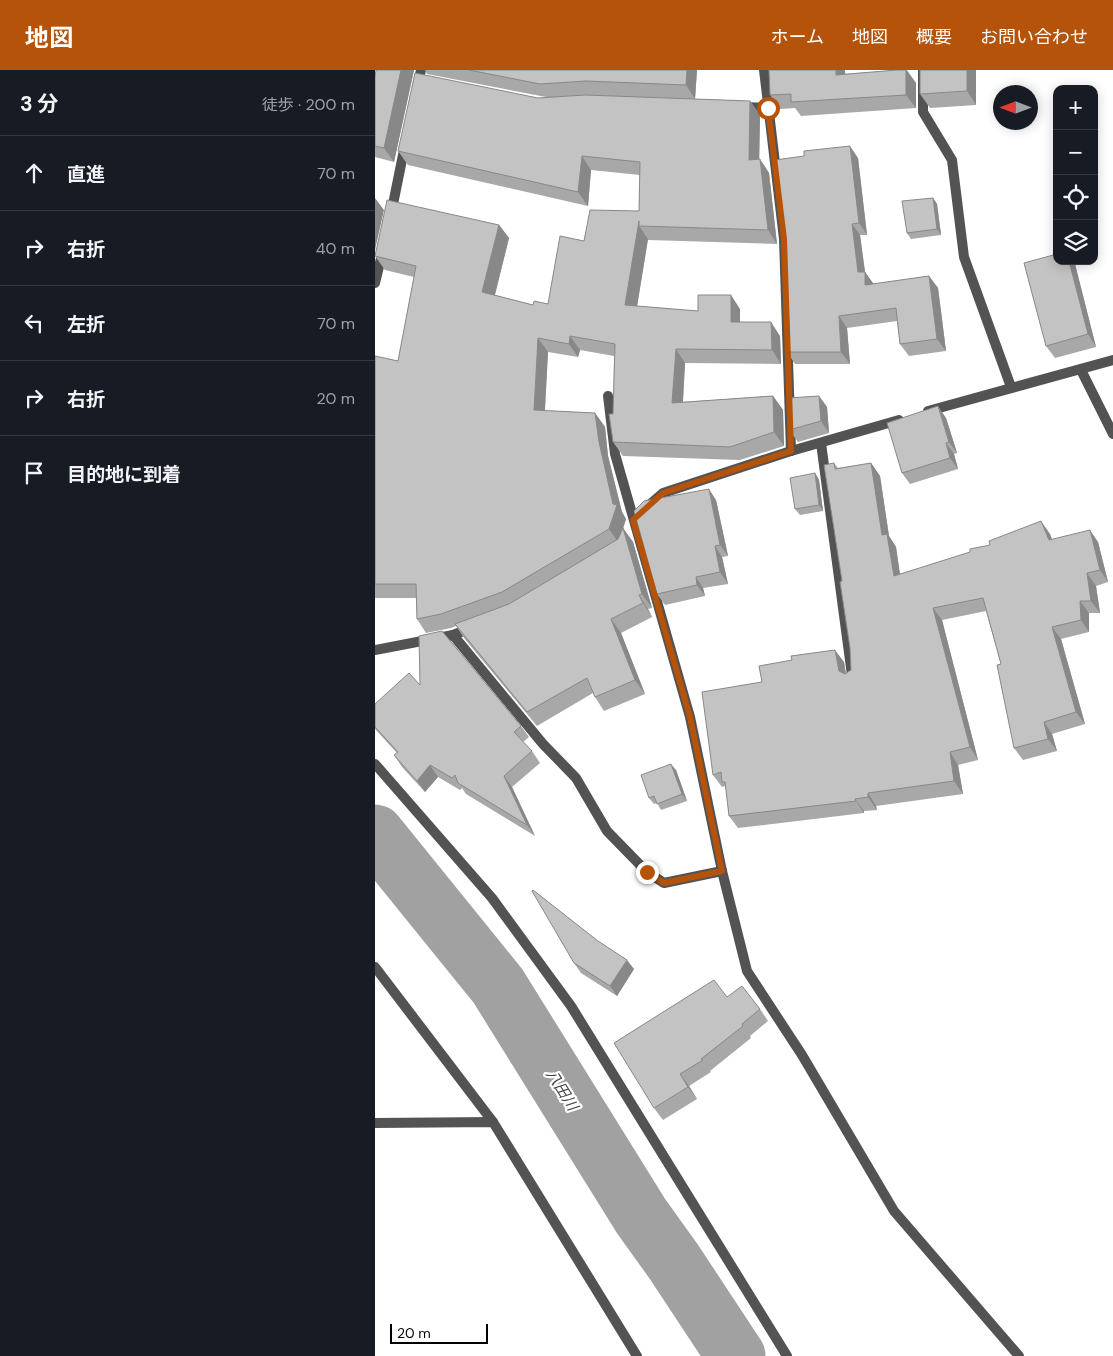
<!DOCTYPE html>
<html lang="ja">
<meta charset="utf-8">
<style>
:root{--surface:#171b24;--page:#20242c;--text:#f1f3f6;--muted:#9ea1a6;--line:#363941;--accent:#b45309}
body{margin:0;font-family:"DM Sans","Noto Sans JP",sans-serif;background:var(--page);color:var(--text)}
.controls{position:absolute;right:15px;top:15px;display:grid;overflow:hidden;border-radius:10px;box-shadow:0 2px 12px #0003}
.controls button{width:45px;height:45px;display:grid;place-items:center;padding:0;border:0;border-bottom:1px solid var(--line);background:var(--surface);color:var(--text);font:25px sans-serif}
.compass{position:absolute;left:618px;top:15px;width:45px;height:45px;border-radius:50%;background:var(--surface);box-shadow:0 2px 12px #0003;rotate:270deg}
.scale{position:absolute;left:15px;bottom:12px;width:98px;box-sizing:border-box;padding-left:5px;border:2px solid #000;border-top:0;font-size:14px;line-height:18px;white-space:nowrap;color:#000;-webkit-text-stroke:4px #fff;paint-order:stroke}
.stop{position:absolute;width:15px;height:15px;margin:-11px;border:4px solid #b45309;border-radius:50%;background:#fff}
.stop.end{background:#b45309;border-color:#fff;box-shadow:0 1px 5px #0008}
.list{margin:0;padding:0;list-style:none}
h2{display:flex;justify-content:space-between;align-items:center;height:65px;margin:0;padding:0 20px;font-size:21px}
h2 small{font-size:16px;font-weight:400;color:var(--muted)}
.list li{display:grid;grid-template-columns:32px 1fr auto;gap:15px;align-items:center;box-sizing:border-box;height:75px;padding:0 20px;border-top:1px solid var(--line)}
.list b{display:block;font-size:19px;white-space:nowrap}
.list em{font-size:16px;font-style:normal;color:var(--muted)}
.icon{flex:none;width:28px;height:28px;fill:none;stroke:currentColor;stroke-width:2;stroke-linecap:round;stroke-linejoin:round}
.map{position:relative;flex:none;width:738px;height:1286px;overflow:hidden}
header{display:flex;align-items:center;gap:30px;box-sizing:border-box;height:70px;padding:0 25px;background:var(--accent);color:#fff}
header strong{font-size:24px}
nav{display:flex;gap:28px;margin-inline-start:auto;font-size:18px}
main{display:flex}
aside{flex:1;background:var(--surface)}
.map>svg:first-child{display:block}
.lines{fill:none;stroke-linecap:round;stroke-linejoin:round}
.river{stroke:#a1a1a1;stroke-width:59}
.street{stroke:#535353;stroke-width:10}
.wall{fill:#a8a8a8}
.shaded-wall{fill:#888}
.building{fill:#c3c3c3;stroke:#888}
.route{stroke:#b45309;stroke-width:6}
.labels{text-anchor:middle;stroke-width:4.5;stroke-linejoin:round;paint-order:stroke}
.water-label{font-size:15px;font-style:italic;fill:#424242;stroke:#fff}
</style>
<header>
<strong>地図</strong>
<nav><a>ホーム</a><a>地図</a><a>概要</a><a>お問い合わせ</a></nav>
</header>
<main>
<aside>
<h2>3 分<small>徒歩 · 200 m</small></h2>
<ul class="list">
<li><svg class="icon" aria-label="ahead" viewBox="0 0 24 24"><path d="M12 20V5M6 11l6-6 6 6"/></svg><div><b>直進</b></div><em>70 m</em></li>
<li><svg class="icon" aria-label="right" viewBox="0 0 24 24"><path d="M7 20v-9h11M14 6l5 5-5 5"/></svg><div><b>右折</b></div><em>40 m</em></li>
<li><svg class="icon" aria-label="left" viewBox="0 0 24 24"><path d="M17 20v-9H6M10 6l-5 5 5 5"/></svg><div><b>左折</b></div><em>70 m</em></li>
<li><svg class="icon" aria-label="right" viewBox="0 0 24 24"><path d="M7 20v-9h11M14 6l5 5-5 5"/></svg><div><b>右折</b></div><em>20 m</em></li>
<li><svg class="icon" aria-label="arrive" viewBox="0 0 24 24"><path d="M6 21V4h12l-3 4 3 4H6"/></svg><div><b>目的地に到着</b></div></li>
</ul>
</aside>
<div class="map">
<svg width="738" height="1286" viewBox="0 0 738 1286">
<rect width="100%" height="100%" fill="#fff"/>
<g class="lines">
<!-- river -->
<path class="river" d="M0,764L123,916L266,1146L299,1192L361,1286"/>
<!-- street -->
<g class="street">
<path d="M389,0L409,169L416,381"/>
<path d="M548,0V42L577,90L589,187L636,317"/>
<path d="M42,17L46,0"/>
<path d="M367,37L393,38"/>
<path d="M16,144L30,75"/>
<path d="M0,213L8,180"/>
<path d="M706,300L738,364"/>
<path d="M233,326L240,384L315,647L347,801L372,901L427,985L519,1141L644,1286"/>
<path d="M553,341L738,290"/>
<path d="M446,373L477,605"/>
<path d="M273,436L288,423L416,381L524,350"/>
<path d="M78,565L168,674L201,708L232,761L272,802L289,813L347,801"/>
<path d="M0,580L78,565L96,558"/>
<path d="M0,694L117,828L196,936L412,1286"/>
<path d="M0,897L118,1052"/>
<path d="M0,1053L118,1052L262,1286"/>
</g>
</g>
<!-- wall -->
<g class="wall">
<path d="M1,0H39L19,92L0,87V7Z"/>
<path d="M50,0H322L320,29L375,31L385,45L384,89L394,103L402,174L273,170V169L262,236L323,241L365,239V252L405,266L406,294L310,293L308,332L398,326L408,340L409,376L365,390L248,386L238,372L239,286L205,280L203,287L173,282L170,341L220,343L230,357L233,386L247,442L251,449L248,460V458L258,472L277,538L273,539L277,547L246,563L270,624L229,641L220,627L218,623L162,656L89,568L81,556L76,558L51,563L42,549L41,528H0V286L23,291L39,207L10,200L0,186L124,155L134,168L120,225L158,235L173,234L209,171L264,141L265,105L216,100L213,136L33,95L23,81L163,28L171,27L52,4Z"/>
<path d="M522,0H532L541,13V38L426,46L420,38L405,39L395,25L470,4Z"/>
<path d="M601,0V35L555,38L545,24Z"/>
<path d="M483,88L492,165H485L490,202L498,214L554,206L563,218L571,281L534,286L525,274L522,251L472,258L475,294H420L412,282L414,254Z"/>
<path d="M558,128L562,134L566,165L536,169L532,163Z"/>
<path d="M682,191H698L700,194L721,277L680,288L671,276Z"/>
<path d="M444,326L452,337L454,363L423,372L414,360Z"/>
<path d="M571,348L582,383L579,384L583,399L535,414L527,403Z"/>
<path d="M459,393L463,398L496,393L505,406L514,466L521,477L525,504L675,464L677,470L723,472L733,512L721,516L725,543H714V562L686,569L710,654L677,664L682,681L648,690L639,678L626,594L611,541L567,550L603,690L583,695L588,724L501,736L502,740L489,741V743L363,758L354,746L351,718L350,716L347,717L338,705L387,612L469,592L471,603L476,600L475,578L467,511Z"/>
<path d="M440,403L444,410L448,441L425,445L420,439Z"/>
<path d="M341,430L353,486L347,487L353,514L328,518L330,526L290,535L282,524Z"/>
<path d="M45,615L146,656L154,667L148,672L157,681L165,693L137,717L160,766L91,724L87,718L85,720L63,707L50,722L27,697L19,685L22,683L0,659V634Z"/>
<path d="M301,700L312,731L286,740L282,733L279,734L274,728Z"/>
<path d="M199,893L259,899L242,926L206,903Z"/>
<path d="M352,927L385,939L393,951L375,966L376,968L335,1001L336,1002L314,1016L322,1029L288,1050L279,1038Z"/>
</g>
<!-- shaded-wall -->
<g class="shaded-wall">
<path d="M26,0H39L19,92L9,78Z"/>
<path d="M312,0H322L320,29L311,15Z"/>
<path d="M461,0H470L471,19L461,5Z"/>
<path d="M531,0L541,13V38L531,25Z"/>
<path d="M592,0H601V35L592,21Z"/>
<path d="M375,31L385,45L384,104L374,90Z"/>
<path d="M475,76L483,88L492,165L484,153Z"/>
<path d="M207,86L216,100L213,136L203,122Z"/>
<path d="M385,89L394,103L402,174L393,160Z"/>
<path d="M0,128L9,140L0,180Z"/>
<path d="M558,128L562,134L566,165L562,159Z"/>
<path d="M264,151V156L273,169L260,249L250,235Z"/>
<path d="M477,154L485,165L490,202L498,213L499,227L483,202Z"/>
<path d="M124,155L134,168L117,236L107,222Z"/>
<path d="M694,191H698L700,194L721,277L713,264Z"/>
<path d="M554,206L563,218L571,281L562,269Z"/>
<path d="M356,225L365,239V266L356,252Z"/>
<path d="M464,246L472,258L475,294L466,282Z"/>
<path d="M396,252L405,266L406,294L397,280Z"/>
<path d="M195,266L205,280L203,287L194,274Z"/>
<path d="M163,268L173,282L169,354L159,340Z"/>
<path d="M301,279L310,293L307,347L297,333Z"/>
<path d="M398,326L408,340L409,376L399,362Z"/>
<path d="M444,326L452,337L454,363L446,351Z"/>
<path d="M563,336L571,348L582,383L574,372Z"/>
<path d="M220,343L230,357L233,386L247,442L251,449L243,472L234,459L238,434L224,372Z"/>
<path d="M571,373L579,384L583,399L575,388Z"/>
<path d="M496,393L505,406L514,466L521,477L527,519L519,506L507,465Z"/>
<path d="M440,403L444,410L448,441L444,435Z"/>
<path d="M334,419L341,430L353,486L345,475Z"/>
<path d="M666,451L675,464L682,483L674,470Z"/>
<path d="M248,458L258,472L277,538L267,524Z"/>
<path d="M715,460L723,472L733,512L725,500Z"/>
<path d="M340,476L347,487L353,514L345,502Z"/>
<path d="M712,503L721,516L725,543L716,531Z"/>
<path d="M321,507L328,518L330,526L322,515Z"/>
<path d="M264,525L273,539L277,547L268,533Z"/>
<path d="M705,531L714,543V562L706,550Z"/>
<path d="M558,538L567,550L603,690L595,677Z"/>
<path d="M236,549L246,563L270,624L260,610Z"/>
<path d="M677,557L686,569L710,654L701,642Z"/>
<path d="M460,580L469,592L472,613L464,601Z"/>
<path d="M669,652L677,664L682,681L673,669Z"/>
<path d="M575,682L583,695L588,724L579,711Z"/>
<path d="M296,694L301,700L312,731L307,724Z"/>
<path d="M55,695L63,707L50,722L42,711Z"/>
<path d="M129,706L137,717L160,766L152,755Z"/>
<path d="M493,723L501,736L502,740L493,727Z"/>
<path d="M480,729L489,741V743L481,731Z"/>
<path d="M252,890L259,899L242,926L235,916Z"/>
<path d="M305,1004L314,1016L322,1029L313,1017Z"/>
</g>
<!-- building -->
<g class="building">
<path d="M1,0H26L9,78L0,76V7Z"/>
<path d="M94,0H312L311,15L211,11L165,14Z"/>
<path d="M394,0H461V5L522,0H531V25L416,32V24L395,25Z"/>
<path d="M545,0H592V21L545,24Z"/>
<path d="M40,3L163,28L210,25L375,31L374,90L385,89L393,160L264,156V151L250,235L323,241V225H356V252H396L397,280L301,279L297,333L398,326L399,362L355,377L238,372L234,344H238L240,274L195,266L194,274L163,268L159,340L220,343L224,372L238,434L242,435L234,459L127,522L66,544L42,549L41,514H0V286L23,291L41,196L0,186L12,130L124,155L107,222L158,235L159,231L173,234L185,166L209,171L215,140L264,141L265,92L207,86L203,122L23,81Z"/>
<path d="M475,76L484,153L477,154L483,202H490V215L554,206L562,269L525,274L521,238L464,246L466,282H412L411,254H414L407,156L400,90L429,86V81Z"/>
<path d="M558,128L562,159L532,163L527,131Z"/>
<path d="M682,184V191H694L713,264L671,276L649,193Z"/>
<path d="M444,326L446,351L414,360L413,328Z"/>
<path d="M563,336L574,372L571,373L575,388L527,403L512,353Z"/>
<path d="M459,393L460,399L496,393L507,465L512,464L519,506L595,482V479L615,475L614,471L666,451L674,470L715,460L725,500L712,503L716,531H705L706,550L677,557L701,642L669,652L673,669L639,678L622,595L626,594L608,528L558,538L595,677L575,682L579,711L493,723V727L480,729L481,731L354,746L350,712H347L346,702L338,705L327,622L387,612L384,596L417,590L416,586L460,580L464,601L470,604L476,600L475,578L465,512L467,511L449,395Z"/>
<path d="M440,403L444,435L420,439L415,408Z"/>
<path d="M334,419L345,475L340,476L345,502L321,507L322,515L282,524L259,441L269,431Z"/>
<path d="M248,458L267,524L264,525L268,533L236,549L260,610L220,627L212,608L152,642L80,554L134,534L243,469Z"/>
<path d="M67,561L146,656L139,662L157,681L129,706L152,755L83,713L80,705L77,708L55,695L42,711L19,685L23,682L0,657V634L34,603L45,615L44,566Z"/>
<path d="M296,694L307,724L282,734L279,726L274,728L266,705Z"/>
<path d="M158,820L223,871L252,890L235,916L199,893L157,821Z"/>
<path d="M339,910L352,927L367,916L385,939L367,954L368,956L326,989L328,990L305,1004L313,1017L279,1038L239,973Z"/>
</g>
<g class="lines">
<!-- route -->
<path class="route" d="M272,802L289,813L347,801L315,647L258,450L288,423L416,381L409,169L393,38"/>
</g>
<g class="labels">
<!-- water labels -->
<g class="water-label">
<text transform="translate(187 1020) rotate(58)" y="5">八田川</text>
</g>
</g>
</svg>
<div class="controls">
<button>+</button>
<button>−</button>
<button><svg class="icon" aria-label="locate" viewBox="0 0 24 24"><circle cx="12" cy="12" r="6"/><path d="M12 2v4M12 18v4M2 12h4M18 12h4"/></svg></button>
<button><svg class="icon" aria-label="layers" viewBox="0 0 24 24"><path d="M12 4l9 5-9 5-9-5zM3 14l9 5 9-5"/></svg></button>
</div>
<svg class="compass" viewBox="-18 -18 36 36"><path d="M0-13l5 13h-10z" fill="#e53935"/><path d="M0 13l5-13h-10z" fill="#9ea1a6"/></svg>
<div class="scale">20 m</div>
<div class="stop" style="left:393px;top:38px"></div>
<div class="stop end" style="left:272px;top:802px"></div>
</div>
</main>
